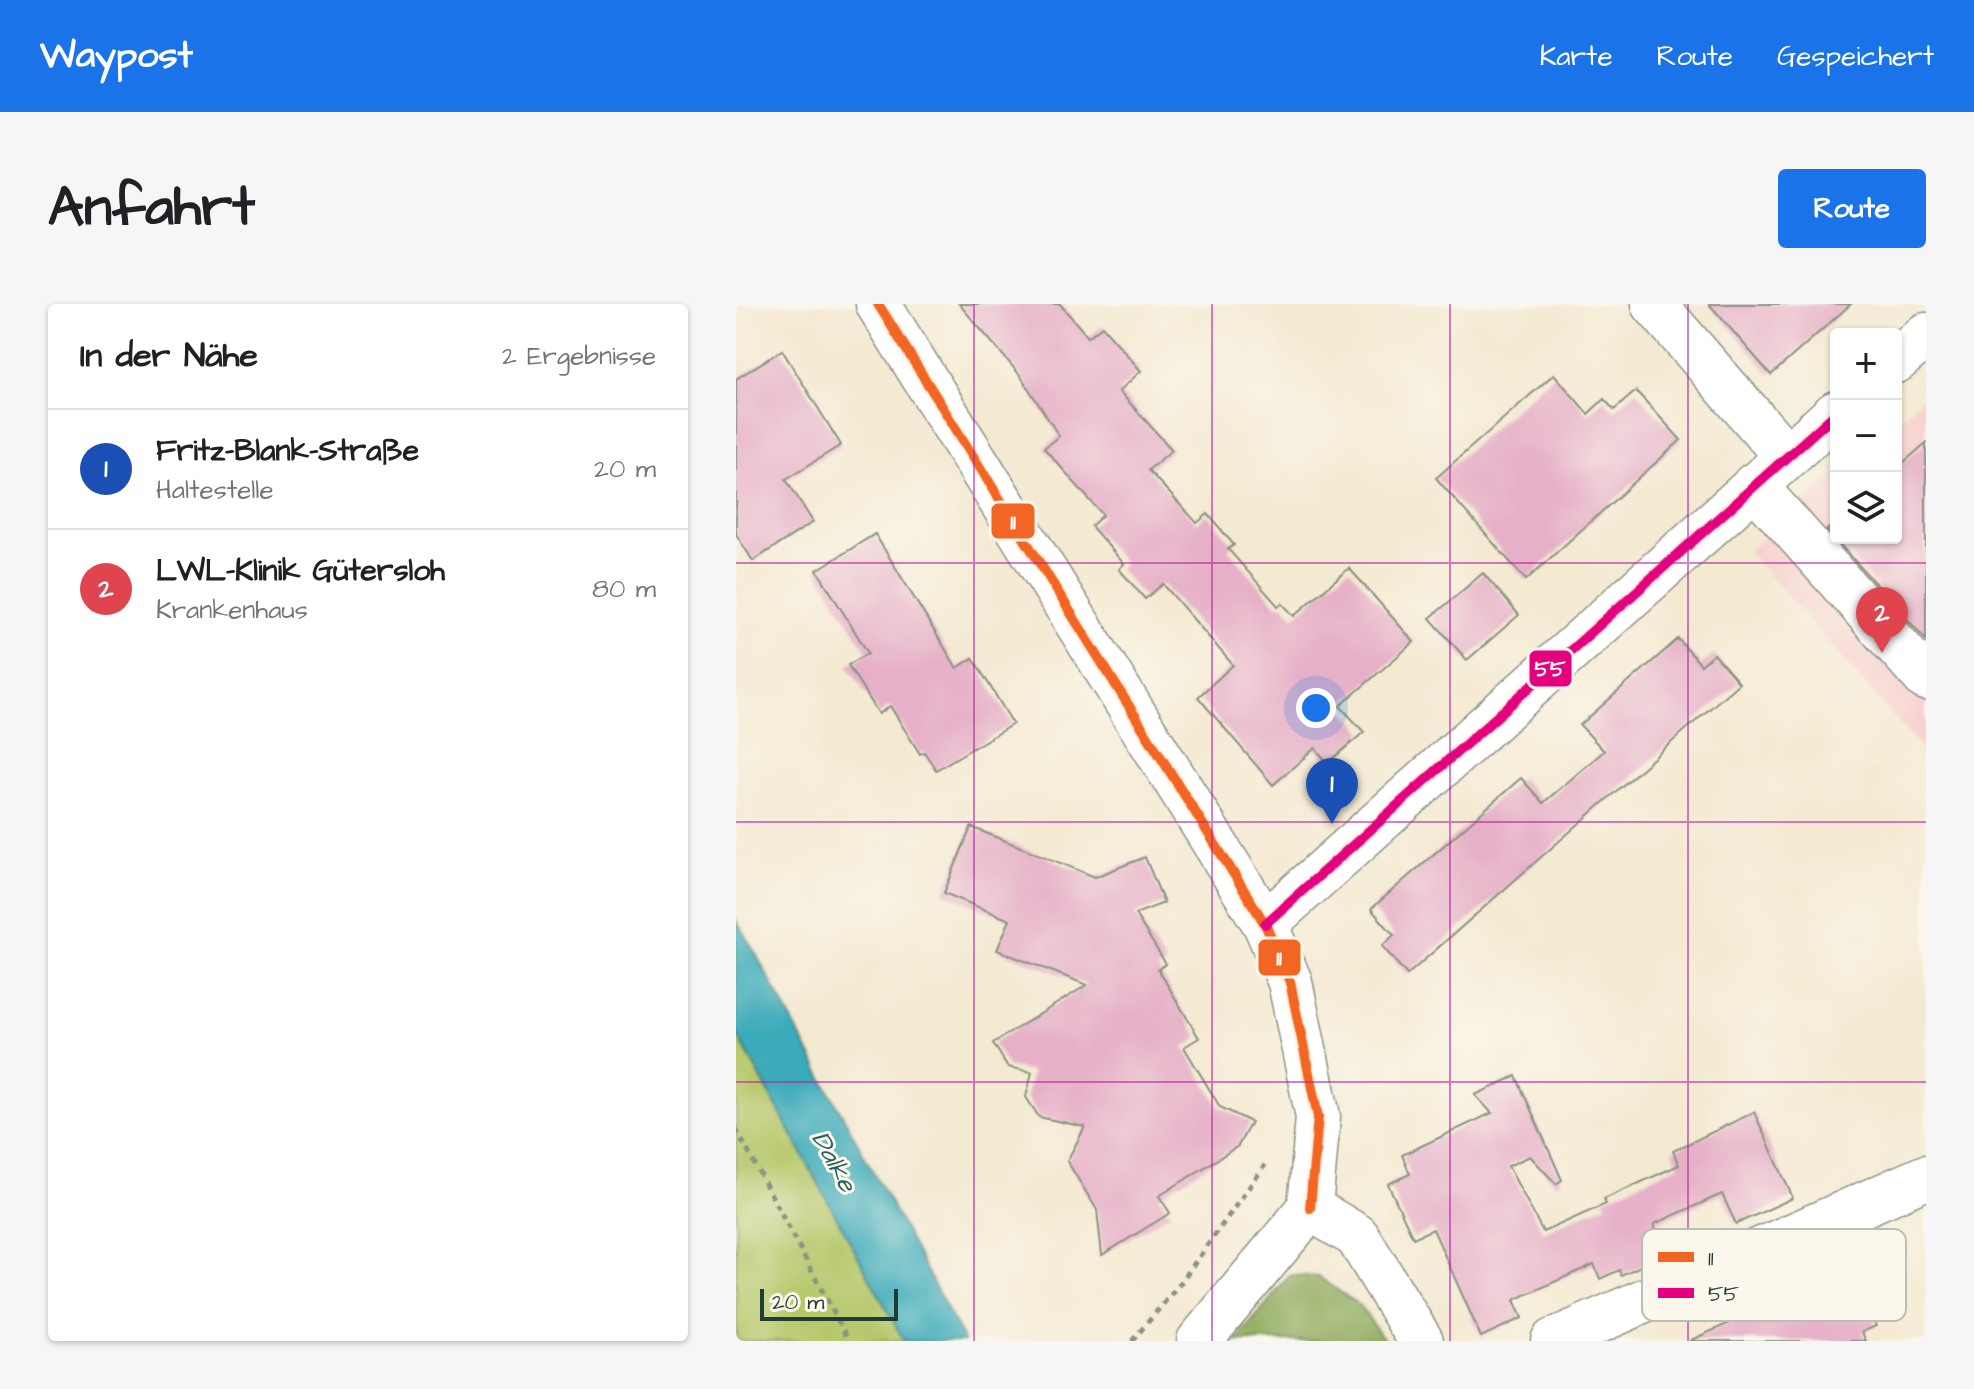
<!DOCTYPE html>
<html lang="de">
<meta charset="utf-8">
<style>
:root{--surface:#fff;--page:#f6f6f6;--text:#202124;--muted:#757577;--line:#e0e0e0;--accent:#1a73e8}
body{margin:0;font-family:"Architects Daughter",sans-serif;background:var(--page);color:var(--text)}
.controls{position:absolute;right:24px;top:24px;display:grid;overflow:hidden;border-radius:8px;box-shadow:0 2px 6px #0004}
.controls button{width:72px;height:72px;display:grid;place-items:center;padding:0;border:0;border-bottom:2px solid var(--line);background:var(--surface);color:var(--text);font:40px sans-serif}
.scale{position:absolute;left:24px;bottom:20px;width:138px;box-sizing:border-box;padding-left:8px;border:4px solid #1f3d34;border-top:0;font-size:22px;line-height:28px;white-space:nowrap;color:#1f3d34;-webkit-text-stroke:6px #fbf7ec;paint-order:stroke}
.you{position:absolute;left:580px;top:404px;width:28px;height:28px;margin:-20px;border:6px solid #fff;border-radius:50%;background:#1a73e8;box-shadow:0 0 0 12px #1a73e833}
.badge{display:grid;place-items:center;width:52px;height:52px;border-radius:50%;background:var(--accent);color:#fff;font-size:26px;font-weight:700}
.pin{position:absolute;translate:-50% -66px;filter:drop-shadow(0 2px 4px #0008)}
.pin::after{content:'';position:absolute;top:42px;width:28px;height:24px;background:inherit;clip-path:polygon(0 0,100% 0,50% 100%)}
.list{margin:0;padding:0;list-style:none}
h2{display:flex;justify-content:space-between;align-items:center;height:104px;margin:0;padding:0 32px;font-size:34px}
h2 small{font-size:26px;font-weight:400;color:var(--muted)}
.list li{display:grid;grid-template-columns:52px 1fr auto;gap:24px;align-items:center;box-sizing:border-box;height:120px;padding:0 32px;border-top:2px solid var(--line)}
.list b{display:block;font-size:30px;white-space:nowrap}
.list p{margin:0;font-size:26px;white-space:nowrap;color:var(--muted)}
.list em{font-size:26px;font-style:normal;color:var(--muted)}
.icon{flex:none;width:44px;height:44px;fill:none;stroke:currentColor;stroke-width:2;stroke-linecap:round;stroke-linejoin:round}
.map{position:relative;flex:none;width:1190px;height:1037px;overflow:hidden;border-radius:8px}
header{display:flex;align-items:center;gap:48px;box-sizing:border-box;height:112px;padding:0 40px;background:var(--accent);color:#fff}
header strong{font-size:38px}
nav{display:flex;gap:44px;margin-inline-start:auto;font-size:28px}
.intro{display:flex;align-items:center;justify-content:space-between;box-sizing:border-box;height:192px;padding:0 48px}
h1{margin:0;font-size:56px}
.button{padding:20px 36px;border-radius:8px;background:var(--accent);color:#fff;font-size:28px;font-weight:700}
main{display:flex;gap:48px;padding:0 48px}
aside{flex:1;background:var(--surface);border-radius:8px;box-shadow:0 2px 6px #0004}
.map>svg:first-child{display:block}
.built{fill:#f7d0ce}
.green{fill:#b6c86b;stroke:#6a8250;stroke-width:2}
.forest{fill:#90ac5f;stroke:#58744a;stroke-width:2}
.water{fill:#3baab9;stroke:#2d7476;stroke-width:2}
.building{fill:#e6b1c8}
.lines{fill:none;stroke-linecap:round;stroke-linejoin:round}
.minor-casing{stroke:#8a9382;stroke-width:47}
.path{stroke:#8a9382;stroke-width:5;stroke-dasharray:6 6;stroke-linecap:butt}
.minor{stroke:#fff;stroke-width:44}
.bus-1-casing{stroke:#fbf7ec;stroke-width:16}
.bus-2-casing{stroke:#fbf7ec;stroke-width:16}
.bus-1{stroke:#f26522;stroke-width:10}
.bus-2{stroke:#e5007d;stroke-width:10}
.grid{fill:none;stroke:#b5179e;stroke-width:2;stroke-opacity:0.55}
.labels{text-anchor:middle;stroke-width:6;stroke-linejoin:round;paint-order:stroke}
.water-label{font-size:26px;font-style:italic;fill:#275e5c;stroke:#fbf7ec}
.key{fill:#fbf7ec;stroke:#b9bfb5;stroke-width:2}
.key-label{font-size:22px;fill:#1f3d34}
.line-badge{stroke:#fbf7ec;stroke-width:3}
.badge-label{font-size:22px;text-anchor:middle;font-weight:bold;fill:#fff}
</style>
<header>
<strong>Waypost</strong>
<nav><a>Karte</a><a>Route</a><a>Gespeichert</a></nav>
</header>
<div class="intro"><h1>Anfahrt</h1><a class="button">Route</a></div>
<main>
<aside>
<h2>In der Nähe<small>2 Ergebnisse</small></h2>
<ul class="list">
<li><span class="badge" style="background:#1a4fb4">1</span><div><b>Fritz-Blank-Straße</b><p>Haltestelle</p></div><em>20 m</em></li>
<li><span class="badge" style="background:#e0444e">2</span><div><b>LWL-Klinik Gütersloh</b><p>Krankenhaus</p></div><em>80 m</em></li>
</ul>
</aside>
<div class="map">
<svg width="1190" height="1037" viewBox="0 0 1190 1037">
<rect width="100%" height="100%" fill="#fbf7ec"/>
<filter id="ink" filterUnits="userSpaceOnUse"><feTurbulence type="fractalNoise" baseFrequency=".0125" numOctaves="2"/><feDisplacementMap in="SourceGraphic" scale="16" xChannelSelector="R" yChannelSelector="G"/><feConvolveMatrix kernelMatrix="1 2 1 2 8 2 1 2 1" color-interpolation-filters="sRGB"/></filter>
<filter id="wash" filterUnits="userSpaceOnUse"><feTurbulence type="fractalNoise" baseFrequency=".006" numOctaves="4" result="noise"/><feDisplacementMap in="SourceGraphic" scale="32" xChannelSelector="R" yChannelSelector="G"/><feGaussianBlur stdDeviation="1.8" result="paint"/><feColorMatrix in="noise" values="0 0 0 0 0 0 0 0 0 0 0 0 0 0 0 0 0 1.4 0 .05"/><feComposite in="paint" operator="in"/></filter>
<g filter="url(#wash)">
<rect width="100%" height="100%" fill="#f4e9d1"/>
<!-- built -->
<path class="built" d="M1190,91V450L1012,247L1100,170V234H1160V117Z"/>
<!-- green -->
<path class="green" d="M0,728L168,1037H0Z"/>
<!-- forest -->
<path class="forest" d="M554,971L583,973L624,1002L649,1037H500Z"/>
<!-- water -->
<path class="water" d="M0,616L20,650L228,1037H168L0,728Z"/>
<g id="blocks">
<!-- building -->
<g class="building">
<path d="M223,0H324L352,33L366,22L405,67L383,87L436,146L412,166L461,219L472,210L498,241L492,245L542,302L546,299L558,312L613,264L678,338L604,402L628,428L592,459L579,444L537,481L462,393L497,361L427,280L409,295L383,265L388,260L355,222L367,211L308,144L323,132L284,71Z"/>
<path d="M973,0H1115L1035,71Z"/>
<path d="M46,46L105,141L50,175L77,218L17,257L0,230V75Z"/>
<path d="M818,70L852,110L868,95L878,106L900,87L945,136L790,276L700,174Z"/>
<path d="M1190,139V336L1091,226L1100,218V234H1160V165Z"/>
<path d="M139,230L221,364L237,354L277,420L200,466L188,448L184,450L154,402L143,410L112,361L132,349L81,266Z"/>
<path d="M747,269L783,311L731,356L694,314Z"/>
<path d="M942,335L965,361L978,350L1003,379L671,671L646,642L658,631L635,605L785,474L807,499L868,447L844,421Z"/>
<path d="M235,523L359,573L409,553L428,599L399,610L430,660L422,665L463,734L448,743L484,803L515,818L502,842L423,892L434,909L366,951L361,906L331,857L349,823L303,813L290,793L296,768L272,763L257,739L351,681L261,646L274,616L208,589Z"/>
<path d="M780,772L826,876L820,880L794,852L772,862L807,928L870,900L868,895L943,861L937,847L1018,808L1057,894L1000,920L986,890L918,920L920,926L913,929L923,954L885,971L883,966L864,975L858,960L778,996L786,1014L745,1033L697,925L677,934L652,880L674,870L666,851L756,809L739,791Z"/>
<path d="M1112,957L1140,1022L1126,1028L1130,1037H953L1052,993L1048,986Z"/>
</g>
</g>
</g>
<g filter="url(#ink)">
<use href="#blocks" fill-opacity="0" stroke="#8a9382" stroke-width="2"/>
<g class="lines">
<defs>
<g id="minor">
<path d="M142,0L529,620L554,678L582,813L574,904"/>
<path d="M918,0L1050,152"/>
<path d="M1160,57L1190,31"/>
<path d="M1018,181L1190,374"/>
<path d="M529,620L1100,109"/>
<path d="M574,904L621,932L685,1037"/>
<path d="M463,1037L574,904"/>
<path d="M817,1037L1190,873"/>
</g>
</defs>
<!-- minor casing -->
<use href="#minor" class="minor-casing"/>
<!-- path -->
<g class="path">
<path d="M0,825L113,1037"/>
<path d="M396,1037L443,981L529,861"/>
</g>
<!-- minor -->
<use href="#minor" class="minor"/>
<defs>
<path id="bus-1" d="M142,0L529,620L554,678L582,813L574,904"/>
<path id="bus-2" d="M529,620L1100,109"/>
</defs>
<!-- bus-1 casing -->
<use href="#bus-1" class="bus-1-casing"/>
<!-- bus-2 casing -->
<use href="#bus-2" class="bus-2-casing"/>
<!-- bus-1 -->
<use href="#bus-1" class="bus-1"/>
<!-- bus-2 -->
<use href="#bus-2" class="bus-2"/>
</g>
</g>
<!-- grid -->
<path class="grid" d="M238,0V1037M476,0V1037M714,0V1037M952,0V1037M0,259H1190M0,518H1190M0,778H1190"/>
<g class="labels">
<!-- water labels -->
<g class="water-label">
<text transform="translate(99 857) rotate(61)" y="9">Dalke</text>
</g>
</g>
<!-- legend -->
<rect x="906" y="925" width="264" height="92" rx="12" class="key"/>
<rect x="922" y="948" width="36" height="10" fill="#f26522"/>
<rect x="922" y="984" width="36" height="10" fill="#e5007d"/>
<g class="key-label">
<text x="972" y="961">11</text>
<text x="972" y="997">55</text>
</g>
<g class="line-badge">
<rect x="254" y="198" width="46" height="38" rx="8" fill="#f26522"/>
<rect x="792" y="345" width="45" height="39" rx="8" fill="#e5007d"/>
<rect x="521" y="634" width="45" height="39" rx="8" fill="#f26522"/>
</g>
<g class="badge-label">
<text x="277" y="225">11</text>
<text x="814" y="372">55</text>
<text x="543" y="661">11</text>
</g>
</svg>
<div class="controls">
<button>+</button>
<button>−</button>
<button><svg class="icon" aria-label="layers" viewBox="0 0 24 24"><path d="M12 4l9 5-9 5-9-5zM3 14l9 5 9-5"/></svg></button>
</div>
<div class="scale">20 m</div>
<div class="you"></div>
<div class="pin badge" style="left:596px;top:520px;background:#1a4fb4">1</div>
<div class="pin badge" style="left:1146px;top:349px;background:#e0444e">2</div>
</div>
</main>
